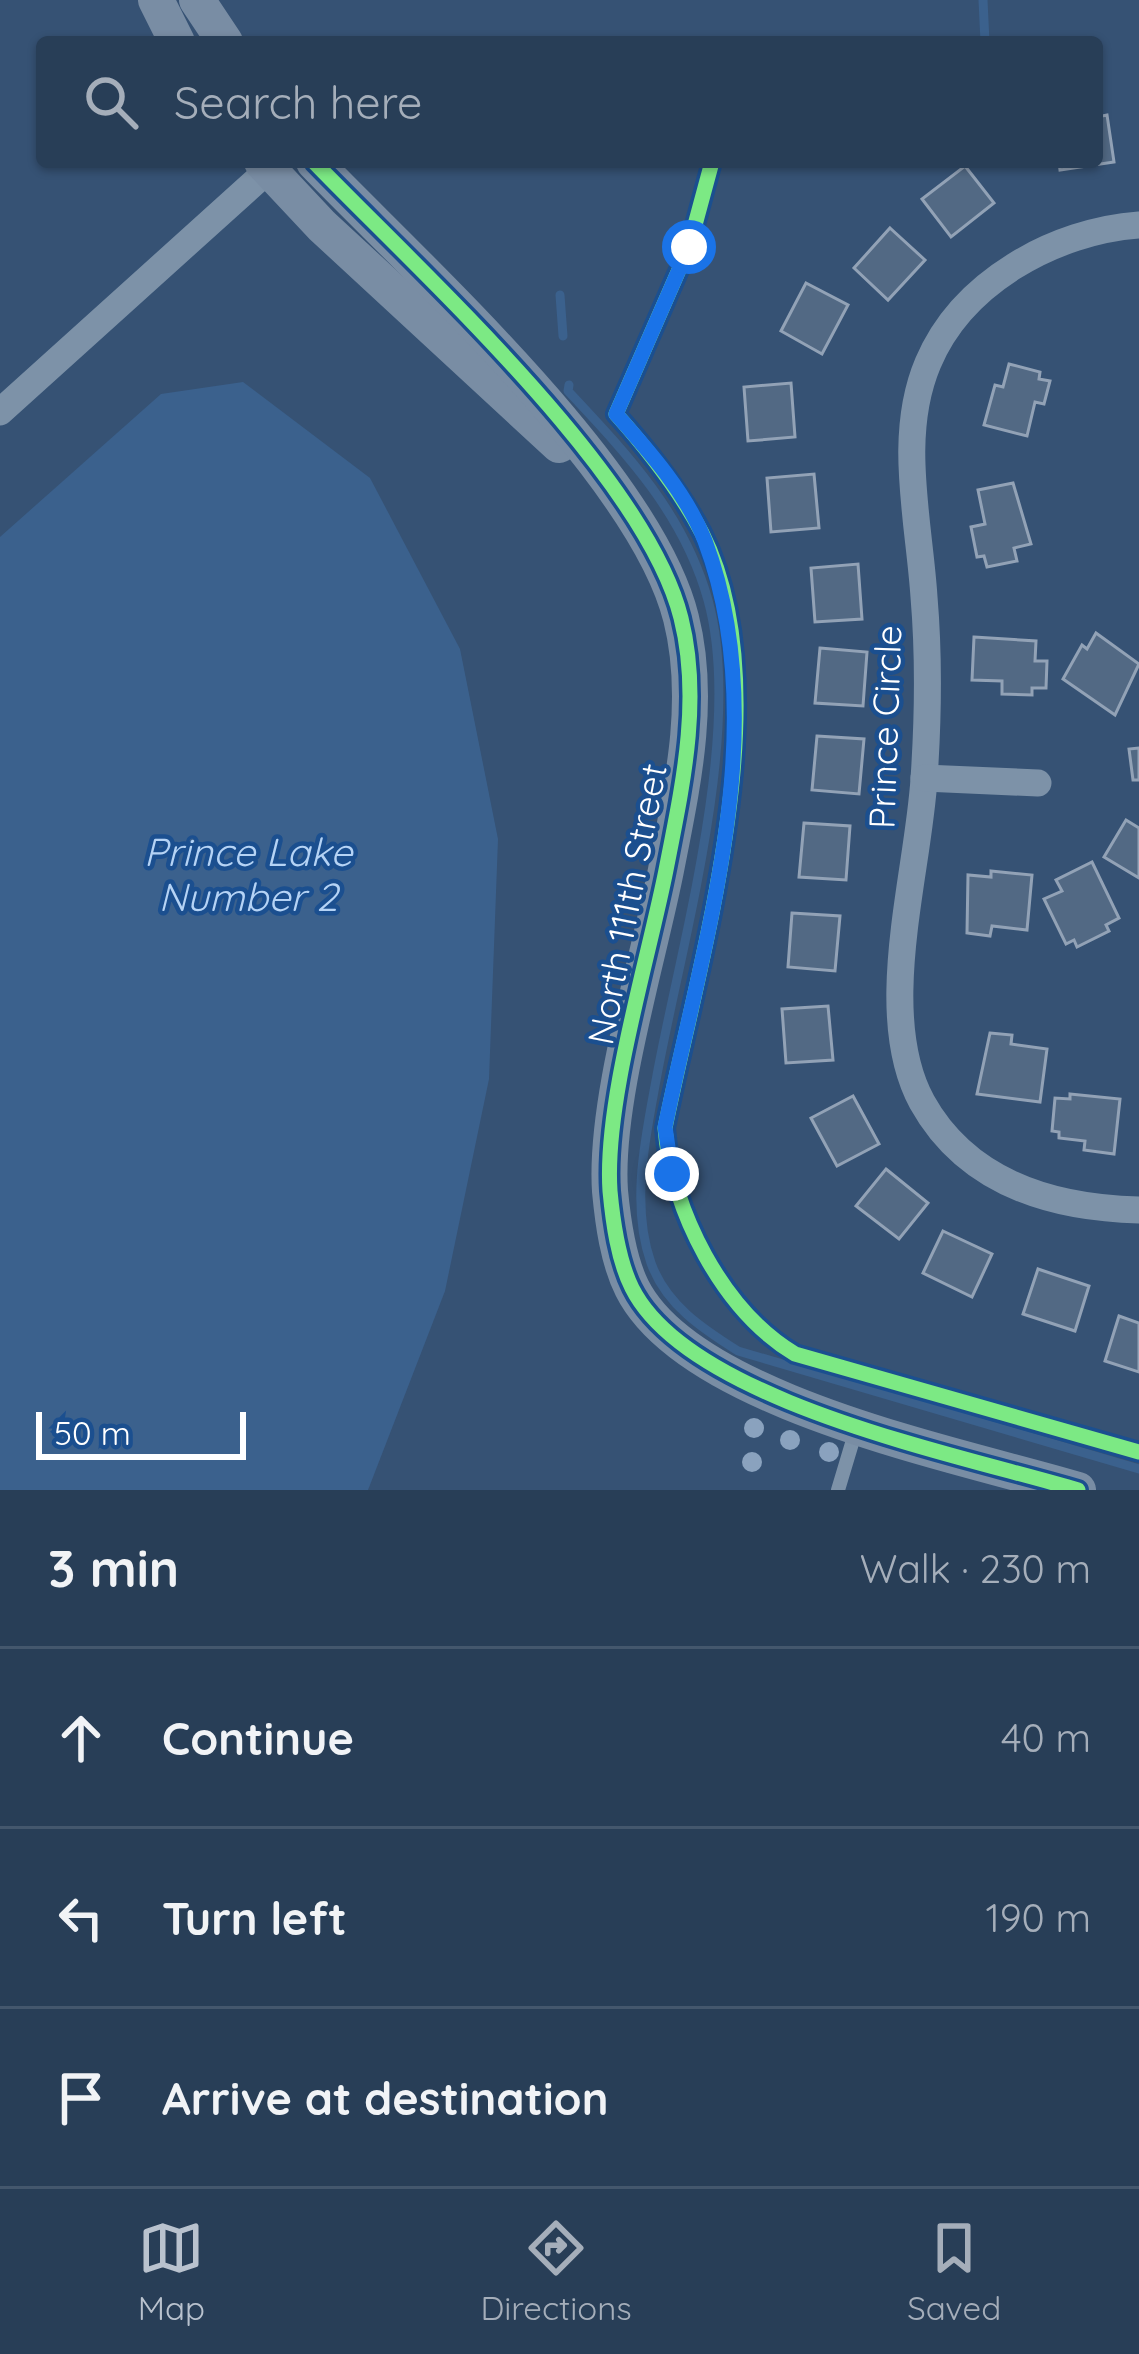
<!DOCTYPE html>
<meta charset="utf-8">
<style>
:root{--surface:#283e57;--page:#30455d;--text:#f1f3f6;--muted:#a5aeba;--line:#44576d;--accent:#b9c2ce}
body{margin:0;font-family:Quicksand,sans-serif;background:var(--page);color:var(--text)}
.scale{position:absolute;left:36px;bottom:30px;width:210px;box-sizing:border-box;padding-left:12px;border:6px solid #fff;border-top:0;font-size:33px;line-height:42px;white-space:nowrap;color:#fff;-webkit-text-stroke:9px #1b4f8f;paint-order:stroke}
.stop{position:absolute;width:36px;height:36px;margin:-27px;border:9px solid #1a73e8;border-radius:50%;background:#fff}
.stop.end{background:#1a73e8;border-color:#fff;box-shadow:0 3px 12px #0008}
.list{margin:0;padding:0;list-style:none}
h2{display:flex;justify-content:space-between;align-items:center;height:156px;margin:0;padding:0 48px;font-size:51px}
h2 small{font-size:39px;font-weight:400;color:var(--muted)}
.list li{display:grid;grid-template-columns:78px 1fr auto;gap:36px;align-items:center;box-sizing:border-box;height:180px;padding:0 48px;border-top:3px solid var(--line)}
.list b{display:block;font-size:45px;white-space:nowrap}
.list em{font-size:39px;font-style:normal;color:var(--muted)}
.icon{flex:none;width:66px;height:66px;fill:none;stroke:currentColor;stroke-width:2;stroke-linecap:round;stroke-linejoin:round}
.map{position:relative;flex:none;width:1139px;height:1490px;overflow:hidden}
.search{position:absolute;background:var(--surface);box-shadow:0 3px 9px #0004;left:36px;right:36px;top:36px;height:132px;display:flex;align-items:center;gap:30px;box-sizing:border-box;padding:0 42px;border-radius:12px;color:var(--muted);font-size:45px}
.sheet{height:696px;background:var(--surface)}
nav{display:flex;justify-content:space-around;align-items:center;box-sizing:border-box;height:168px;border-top:3px solid var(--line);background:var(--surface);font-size:33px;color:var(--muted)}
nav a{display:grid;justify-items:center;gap:6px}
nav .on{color:var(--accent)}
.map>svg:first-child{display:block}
.water{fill:#3b618d}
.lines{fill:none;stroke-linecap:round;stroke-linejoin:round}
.stream{stroke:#3b618d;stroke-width:9}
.building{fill:#526984;stroke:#92a2b6;stroke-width:3}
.lane{stroke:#7d92a8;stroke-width:14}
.street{stroke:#7d92a8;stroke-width:27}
.secondary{stroke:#798da4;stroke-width:36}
.cycleway-casing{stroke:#1b4f8f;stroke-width:22}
.cycleway{stroke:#7ce984;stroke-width:15}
.tree{fill:#8aa2be}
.route{stroke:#1a73e8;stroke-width:15}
.labels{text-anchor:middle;stroke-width:9;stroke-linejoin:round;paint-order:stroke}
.street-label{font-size:36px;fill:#fff;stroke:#1b4f8f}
.water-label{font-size:39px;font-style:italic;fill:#b5d3f5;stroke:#1b4f8f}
</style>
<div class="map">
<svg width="1139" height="1490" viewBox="0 0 1139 1490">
<rect width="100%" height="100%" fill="#365274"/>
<!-- water -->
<path class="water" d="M243,382L370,478L460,649L498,839L489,1079L445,1291L368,1490H0V537L161,394Z"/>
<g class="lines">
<!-- stream -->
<g class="stream">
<path d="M983,0L985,42"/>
<path d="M560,295L563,336"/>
<path d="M569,385L568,391C628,455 684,514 708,600C744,729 682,941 657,1075C646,1135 630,1203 651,1263C666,1305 703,1329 738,1351L1139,1469"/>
</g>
</g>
<!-- building -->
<g class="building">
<path d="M1107,115L1114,162L1060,170L1059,162H1097V117Z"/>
<path d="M965,166L994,203L951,237L922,199Z"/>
<path d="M890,228L925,260L888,300L854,268Z"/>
<path d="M806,283L848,305L822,354L781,331Z"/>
<path d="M1009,364L1040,372L1039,379L1050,381L1044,404L1035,402L1027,436L984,425L995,385L1003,387Z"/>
<path d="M791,383L795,437L748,441L744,387Z"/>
<path d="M814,474L819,528L771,532L767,478Z"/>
<path d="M1013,483L1031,544L1014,548L1017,561L987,567L984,556L977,557L971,527L985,524L978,490Z"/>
<path d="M858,564L862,619L815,622L811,568Z"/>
<path d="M1096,633L1139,664L1115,715L1063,679L1082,645L1087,649Z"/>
<path d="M974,637L1036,641L1035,661H1047L1046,688H1032V695L1002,694V681L972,680Z"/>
<path d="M820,648L867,652L863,706L815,703Z"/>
<path d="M817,736L864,739L859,794L812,790Z"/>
<path d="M1139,748V780H1133L1129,749Z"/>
<path d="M1126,820L1139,828V878L1104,857Z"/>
<path d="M804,823L850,826L846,880L799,877Z"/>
<path d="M1092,862L1119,918L1106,925L1109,931L1077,947L1074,940L1066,944L1044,899L1062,891L1056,880Z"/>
<path d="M991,871L1032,875L1027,930L992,926L990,936L967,933L968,875L991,877Z"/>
<path d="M792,913L840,916L835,971L788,967Z"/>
<path d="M828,1006L833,1060L786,1063L782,1009Z"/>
<path d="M990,1033L1012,1035L1011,1044L1047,1049L1040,1102L977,1094Z"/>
<path d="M1070,1094L1120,1099L1114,1154L1084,1150L1085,1141L1059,1138V1132L1052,1131L1055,1098L1070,1099Z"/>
<path d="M853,1096L879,1144L837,1166L811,1118Z"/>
<path d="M886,1169L928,1203L899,1239L856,1206Z"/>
<path d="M943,1231L992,1254L972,1297L923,1273Z"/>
<path d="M1038,1269L1089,1286L1075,1331L1023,1314Z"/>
<path d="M1119,1316L1139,1323V1372L1105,1361Z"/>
</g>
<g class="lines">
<!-- lane -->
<path class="lane" d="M838,1490L856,1430"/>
<!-- street -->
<g class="street">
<path d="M1139,225C1055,231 962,282 928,363C897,436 919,520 924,597C929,656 928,720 924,779C918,875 874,1014 922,1102C967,1183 1053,1208 1139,1210"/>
<path d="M0,412L277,162"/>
<path d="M924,778L1038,783"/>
</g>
<!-- secondary -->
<g class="secondary">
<path d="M156,0L177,42"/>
<path d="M197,0L225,42"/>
<path d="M262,162L322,226L559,445"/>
<path d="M314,162C420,272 645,474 681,618C702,701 682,788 666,870C648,961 604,1103 610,1191C613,1223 618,1260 632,1288C689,1402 961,1455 1078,1490"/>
</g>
<defs>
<g id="cycleway">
<path d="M314,162C420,272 645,474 681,618C702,701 682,788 666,870C648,961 604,1103 610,1191C613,1223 618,1260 632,1288C689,1402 961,1455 1078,1490"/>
<path d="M712,162L689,247L616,414C649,451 679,489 702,533C783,692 699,960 665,1128C671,1210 723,1311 795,1354L1139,1452"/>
</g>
</defs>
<!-- cycleway casing -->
<use href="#cycleway" class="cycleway-casing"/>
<!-- cycleway -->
<use href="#cycleway" class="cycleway"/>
</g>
<!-- trees -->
<g class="tree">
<circle cx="754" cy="1428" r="10"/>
<circle cx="790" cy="1440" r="10"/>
<circle cx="829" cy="1452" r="10"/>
<circle cx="752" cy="1462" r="10"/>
</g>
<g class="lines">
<!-- route -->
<path class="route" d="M672,1174L665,1127C703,941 775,727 705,541C687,494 649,451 616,414L689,247"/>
</g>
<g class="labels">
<!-- street labels -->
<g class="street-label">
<text transform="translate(885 727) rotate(-88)" y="13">Prince Circle</text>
<text transform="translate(627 904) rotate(-79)" y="13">North 111th Street</text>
</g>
<!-- water labels -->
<g class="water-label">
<text x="248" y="866">Prince Lake<tspan x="248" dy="45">Number 2</tspan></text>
</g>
</g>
</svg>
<div class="scale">50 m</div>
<div class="stop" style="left:689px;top:247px"></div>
<div class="stop end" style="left:672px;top:1174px"></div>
<div class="search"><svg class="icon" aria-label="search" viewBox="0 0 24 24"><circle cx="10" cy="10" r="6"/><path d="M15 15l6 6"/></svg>Search here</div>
</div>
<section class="sheet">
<h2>3 min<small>Walk · 230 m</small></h2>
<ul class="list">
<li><svg class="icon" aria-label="ahead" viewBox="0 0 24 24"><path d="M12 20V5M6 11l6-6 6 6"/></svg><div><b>Continue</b></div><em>40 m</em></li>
<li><svg class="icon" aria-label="left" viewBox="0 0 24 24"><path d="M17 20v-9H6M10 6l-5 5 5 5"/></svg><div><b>Turn left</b></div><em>190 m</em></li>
<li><svg class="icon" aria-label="arrive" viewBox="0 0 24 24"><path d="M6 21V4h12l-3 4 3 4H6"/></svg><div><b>Arrive at destination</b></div></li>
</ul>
</section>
<nav>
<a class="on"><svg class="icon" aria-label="map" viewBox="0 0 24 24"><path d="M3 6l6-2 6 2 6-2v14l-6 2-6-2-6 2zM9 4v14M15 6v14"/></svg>Map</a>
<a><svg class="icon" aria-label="directions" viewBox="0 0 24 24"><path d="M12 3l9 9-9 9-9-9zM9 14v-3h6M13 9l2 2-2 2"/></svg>Directions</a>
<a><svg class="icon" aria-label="saved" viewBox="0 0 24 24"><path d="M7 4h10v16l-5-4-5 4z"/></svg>Saved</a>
</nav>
